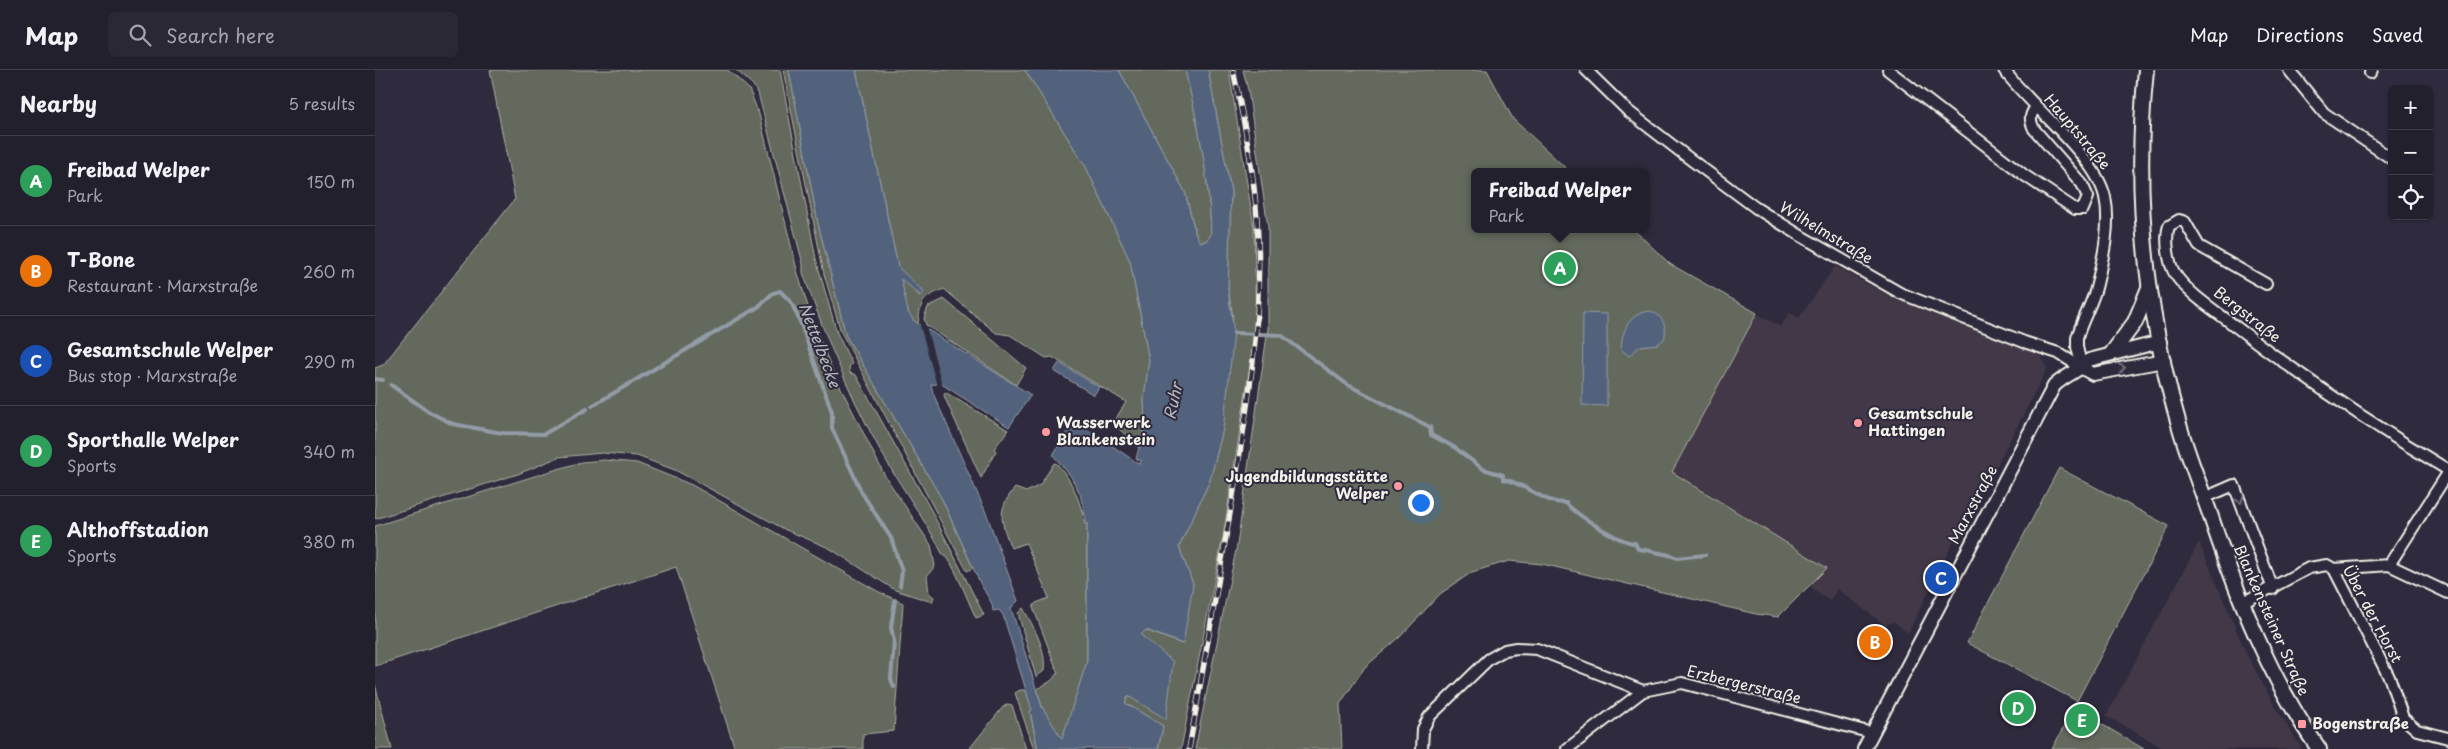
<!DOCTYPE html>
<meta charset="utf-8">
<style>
:root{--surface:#23202e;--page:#2b2836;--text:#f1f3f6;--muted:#a3a3aa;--line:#403e4a;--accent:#ff9aa2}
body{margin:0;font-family:"Playpen Sans",sans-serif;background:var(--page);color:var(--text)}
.controls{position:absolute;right:15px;top:15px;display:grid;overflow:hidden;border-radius:8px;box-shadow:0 1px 4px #0004}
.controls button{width:45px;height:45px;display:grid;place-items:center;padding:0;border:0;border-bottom:1px solid var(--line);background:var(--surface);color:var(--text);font:25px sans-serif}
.you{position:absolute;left:1045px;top:432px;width:18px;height:18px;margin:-12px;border:4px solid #fff;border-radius:50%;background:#1a73e8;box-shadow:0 0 0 8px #1a73e833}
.badge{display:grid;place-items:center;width:32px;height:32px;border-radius:50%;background:var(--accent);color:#fff;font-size:16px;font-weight:700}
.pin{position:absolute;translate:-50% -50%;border:2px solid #fff;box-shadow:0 1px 5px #0006}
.popup{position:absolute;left:1096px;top:98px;width:178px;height:65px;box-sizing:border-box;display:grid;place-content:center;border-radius:8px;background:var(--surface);filter:drop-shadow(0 1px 4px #0005);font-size:16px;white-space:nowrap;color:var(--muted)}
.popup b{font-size:19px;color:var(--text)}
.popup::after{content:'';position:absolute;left:50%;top:100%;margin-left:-10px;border:10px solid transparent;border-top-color:var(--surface)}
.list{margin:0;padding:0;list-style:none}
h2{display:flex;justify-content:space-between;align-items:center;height:65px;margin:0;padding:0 20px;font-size:21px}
h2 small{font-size:16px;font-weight:400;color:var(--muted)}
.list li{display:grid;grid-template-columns:32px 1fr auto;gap:15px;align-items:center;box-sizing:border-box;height:90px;padding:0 20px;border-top:1px solid var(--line)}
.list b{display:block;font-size:19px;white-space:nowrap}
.list p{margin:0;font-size:16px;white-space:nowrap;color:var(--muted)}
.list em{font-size:16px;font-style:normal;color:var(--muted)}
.icon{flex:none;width:28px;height:28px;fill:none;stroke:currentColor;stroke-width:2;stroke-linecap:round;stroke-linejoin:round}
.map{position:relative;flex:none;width:2073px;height:679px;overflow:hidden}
header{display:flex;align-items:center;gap:30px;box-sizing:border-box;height:70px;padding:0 25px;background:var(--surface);border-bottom:1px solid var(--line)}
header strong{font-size:24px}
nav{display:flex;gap:28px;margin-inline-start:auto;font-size:18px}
.search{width:350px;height:45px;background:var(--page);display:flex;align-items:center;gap:12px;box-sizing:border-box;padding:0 18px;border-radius:8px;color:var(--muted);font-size:19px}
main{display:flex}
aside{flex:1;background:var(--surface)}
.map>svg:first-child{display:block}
.built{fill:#423946}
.green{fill:#646a5d;stroke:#acaea2}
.water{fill:#52627c;stroke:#939ba7}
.pier{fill:#2f2a3d}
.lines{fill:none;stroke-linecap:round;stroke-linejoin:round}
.stream{stroke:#939ba7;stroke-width:4}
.minor-casing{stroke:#f4f1e8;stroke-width:14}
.tertiary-casing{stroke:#f4f1e8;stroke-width:16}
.secondary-casing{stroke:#f4f1e8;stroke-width:18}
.minor{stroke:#2f2a3d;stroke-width:10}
.tertiary{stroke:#2f2a3d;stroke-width:12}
.secondary{stroke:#2f2a3d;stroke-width:14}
.rail-casing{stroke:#f4f1e8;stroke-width:5.5}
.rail{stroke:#2f2a3d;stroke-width:4;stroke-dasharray:11;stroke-linecap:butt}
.oneway{stroke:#747079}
.poi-dot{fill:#ff9aa2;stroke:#2f2a3d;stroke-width:2}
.labels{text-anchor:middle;stroke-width:4;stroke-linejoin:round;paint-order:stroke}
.street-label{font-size:15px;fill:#f4f1e8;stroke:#2f2a3d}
.poi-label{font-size:15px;font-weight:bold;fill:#f4f1e8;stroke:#2f2a3d;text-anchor:start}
.water-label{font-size:16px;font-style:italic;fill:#b3b8bd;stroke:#2f2a3d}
</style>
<header>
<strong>Map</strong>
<div class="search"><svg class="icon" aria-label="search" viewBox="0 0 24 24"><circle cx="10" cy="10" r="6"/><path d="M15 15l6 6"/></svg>Search here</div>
<nav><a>Map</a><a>Directions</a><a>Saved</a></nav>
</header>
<main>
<aside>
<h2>Nearby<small>5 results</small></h2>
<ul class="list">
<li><span class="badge" style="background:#2e9e5b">A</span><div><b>Freibad Welper</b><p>Park</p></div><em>150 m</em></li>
<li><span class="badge" style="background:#e8710a">B</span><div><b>T-Bone</b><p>Restaurant · Marxstraße</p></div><em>260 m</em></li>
<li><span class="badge" style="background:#1a4fb4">C</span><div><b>Gesamtschule Welper</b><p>Bus stop · Marxstraße</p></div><em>290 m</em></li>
<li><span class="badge" style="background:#2e9e5b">D</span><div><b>Sporthalle Welper</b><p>Sports</p></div><em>340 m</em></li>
<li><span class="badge" style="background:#2e9e5b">E</span><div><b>Althoffstadion</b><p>Sports</p></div><em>380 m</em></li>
</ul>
</aside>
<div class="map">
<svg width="2073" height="679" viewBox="0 0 2073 679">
<rect width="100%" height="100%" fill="#2f2a3d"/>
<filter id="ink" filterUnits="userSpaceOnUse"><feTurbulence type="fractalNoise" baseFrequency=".02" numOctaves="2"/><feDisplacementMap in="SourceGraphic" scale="10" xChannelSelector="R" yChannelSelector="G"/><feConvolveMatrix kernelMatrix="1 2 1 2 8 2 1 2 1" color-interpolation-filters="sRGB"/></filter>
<g filter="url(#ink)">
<!-- built -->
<g class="built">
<path d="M1460,196L1509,223L1666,285L1672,299L1615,408L1597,434L1533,563L1518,551L1511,556L1462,519L1455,531L1446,525L1367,462L1293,408L1382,244L1405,256L1415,243L1424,248Z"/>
<path d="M1824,472L1872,585L1901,638L1927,679H1790L1731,646Z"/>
</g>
<!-- green -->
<g class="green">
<path d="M115,0H353L374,19L384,44L423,204L439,256L460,306L510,406L556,475L560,496L552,506L554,523L559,527L557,532L520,520L454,478L411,460L300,400L262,386L228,383L184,387L143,404L0,449V298L8,295L140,129Z"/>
<path d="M361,0H405L441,189L462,263L477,294L474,297L475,303L481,305L556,440L609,545L601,548C592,529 583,504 572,487L568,485C554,457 536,431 519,404C481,341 452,272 428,203V194L384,27L378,15Z"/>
<path d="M408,0H414L443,153L471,266L567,429L598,498L592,501L466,262L449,204Z"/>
<path d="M481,0H650L711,97L755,191L774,290L769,328L770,354L765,379L738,353L751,332L677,287L671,288L635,265L621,263L569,219C547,228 546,230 543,254C529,245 529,223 526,208L545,226L523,197Z"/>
<path d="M744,0H810C823,53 835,110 836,165L831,171L825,172L822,169L810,122Z"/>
<path d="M833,0H854L879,157L881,258L848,467L806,679H783L788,656L750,633L753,626L791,648L765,565L770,560L807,574L818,514L804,477L835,410L848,359L858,247L853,220L856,122Z"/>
<path d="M868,0H1112L1138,49L1195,102H1100V159H1258L1295,194L1382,243L1297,402L1452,498L1403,547L1381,544L1167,494L1134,491L1097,502L1065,524L1025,567L990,597L965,634L967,679H820L862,475L893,258V157L873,20Z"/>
<path d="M569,229L651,298L641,315L551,255L549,248L553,237Z"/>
<path d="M570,322L633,360L619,379L621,381L606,408L569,326Z"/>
<path d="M229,390L262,393L317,415L504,522L528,533L519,661L488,664V679H360L301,497L0,596V456L169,403L207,392Z"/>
<path d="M679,393L682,394C698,411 705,431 710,454H712V591L687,670L667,637L662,619L676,611L683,603L658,537L661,533L674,528L651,473L636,478C626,452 621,440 640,418L651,422L665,415Z"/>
<path d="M1684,398L1794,456L1702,631L1592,573Z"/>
<path d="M648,538C658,556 672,579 669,601L661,607L643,543Z"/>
<path d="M0,614L17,679H0Z"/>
<path d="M645,620H651L658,640L655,642L663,679H659L640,623Z"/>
<path d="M633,634L637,635L651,679H594L628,637Z"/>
<path d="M1699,638L1769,679H1677Z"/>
</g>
<!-- water -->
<g class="water">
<path d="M414,0H481L523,197L549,222L546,226L526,209L533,242L539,251L656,325L634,357L568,315L556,314L558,323L612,445L643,531L636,538L667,637L687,669L712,591V454L705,424L695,405L678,385L699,350L764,394L767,391L761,389L770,354L769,328L774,290L755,191L711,97L650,0H744L810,122L820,162L825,172L831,171L836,165C835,110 823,53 810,0H833L856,122L853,220L859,263L848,359L835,410L804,477L818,514L808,574L771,560L766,565L798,592L791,649L753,626L750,633L788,656L783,679H663L655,641L657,640L628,545L624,540L618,541L617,534L605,513L567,429L471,266L443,153Z"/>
<path d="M1275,241C1287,245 1293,256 1289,269L1283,274L1265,276L1254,286L1246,279C1247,261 1254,243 1275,241Z"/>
<path d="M1208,243L1232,244V336L1207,335Z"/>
<path d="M684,293L724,317L719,325L679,301Z"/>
</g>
<!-- pier -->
<path class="pier" d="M544,252L551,256L568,318L562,316Z"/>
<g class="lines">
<!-- stream -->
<g class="stream">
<path d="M859,263L906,265L973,315L1055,357L1056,365L1079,377L1108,399L1128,405V409C1152,414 1167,433 1191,433C1202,445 1245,473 1260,473L1263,479C1271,480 1298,485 1302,488L1330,485"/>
<path d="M0,309L8,310"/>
<path d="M16,315L54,342L78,354L127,363L169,364L212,339"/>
<path d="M217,336L383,237L398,223L405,221L416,232L426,254L457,342V358L487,423L516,468L527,501L525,516"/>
<path d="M519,617L516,609L519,571L516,557L520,530"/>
</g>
<defs>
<g id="minor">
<path d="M1211,0L1253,41L1315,89L1381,138L1426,166L1525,223L1649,272L1683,283L1707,298"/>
<path d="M1513,0L1649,105L1700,139H1708L1713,127L1707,114L1659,59C1654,49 1655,45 1661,37"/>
<path d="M1629,0C1655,36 1721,86 1730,127C1736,154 1728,188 1722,214C1718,233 1707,249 1702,268V277L1707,298"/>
<path d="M1914,0L1949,43L2017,89"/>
<path d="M1995,3L1997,0"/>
<path d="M1891,214L1824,176L1810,152L1804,150L1794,156C1790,167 1793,193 1800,204C1812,223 1842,242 1860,256C1928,308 1999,356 2073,400"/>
<path d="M1829,428L1859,415L1898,519"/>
<path d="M2014,495L2073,403"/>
<path d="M1959,499L2014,495L2073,523"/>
<path d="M1867,533L1934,498L1952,495L1959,499L2015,609L2028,648L2042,660L2073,668"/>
<path d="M1047,679L1048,659L1054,647L1114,589L1130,580L1141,578L1162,579L1268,621"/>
<path d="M1192,679L1268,621L1307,613L1497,663"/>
</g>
<g id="tertiary">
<path d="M1707,298L1718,304L1789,291"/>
<path d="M1489,679L1679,316C1690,305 1704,302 1714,290L1785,272"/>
</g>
<g id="secondary">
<path d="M1771,0C1759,118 1770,237 1803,351C1812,384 1825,415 1836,447C1863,528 1895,609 1944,679"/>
<path d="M1737,283L1760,252L1774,218"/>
</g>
</defs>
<!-- minor casing -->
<use href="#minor" class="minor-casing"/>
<!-- tertiary casing -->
<use href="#tertiary" class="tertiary-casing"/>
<!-- secondary casing -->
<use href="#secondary" class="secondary-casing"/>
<!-- minor -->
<use href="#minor" class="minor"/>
<!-- tertiary -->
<use href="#tertiary" class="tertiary"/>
<!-- secondary -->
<use href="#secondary" class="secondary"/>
<defs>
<path id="rail" d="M814,679C829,595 843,511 858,426C872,340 887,255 883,168C881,111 870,55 858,0"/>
</defs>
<!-- rail casing -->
<use href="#rail" class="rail-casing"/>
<!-- rail -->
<use href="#rail" class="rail"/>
</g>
<!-- one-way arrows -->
<defs><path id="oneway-chevron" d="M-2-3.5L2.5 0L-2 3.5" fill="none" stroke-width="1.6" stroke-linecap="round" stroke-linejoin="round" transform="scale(1.25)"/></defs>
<g class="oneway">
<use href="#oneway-chevron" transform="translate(1747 298) rotate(-10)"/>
<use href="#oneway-chevron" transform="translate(1865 430) rotate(69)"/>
</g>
</g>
<!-- markers -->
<g class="poi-dot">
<circle cx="1483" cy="353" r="5"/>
<circle cx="671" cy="362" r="5"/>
<circle cx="1023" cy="416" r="5"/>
<rect x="1922" y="649" width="10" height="10" rx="2.5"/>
</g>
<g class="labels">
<!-- street labels -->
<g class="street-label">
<text transform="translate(1702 62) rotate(50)" y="5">Hauptstraße</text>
<text transform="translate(1451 163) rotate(31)" y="5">Wilhelmstraße</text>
<text transform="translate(1872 245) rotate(38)" y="5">Bergstraße</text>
<text transform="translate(1598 435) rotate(-62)" y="5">Marxstraße</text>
<text transform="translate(1997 544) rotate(62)" y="5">Über der Horst</text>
<text transform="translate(1896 550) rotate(66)" y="5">Blankensteiner Straße</text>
<text transform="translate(1369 615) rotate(14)" y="5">Erzbergerstraße</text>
</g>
<!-- poi labels -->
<g class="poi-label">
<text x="1493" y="349">Gesamtschule<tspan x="1493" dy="17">Hattingen</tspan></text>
<text x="681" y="358">Wasserwerk<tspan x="681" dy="17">Blankenstein</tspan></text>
<text x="1013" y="412" text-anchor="end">Jugendbildungsstätte<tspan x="1013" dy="17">Welper</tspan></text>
<text x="1937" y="659">Bogenstraße</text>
</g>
<!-- water labels -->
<g class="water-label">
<text transform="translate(445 275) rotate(69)" y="6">Nettelbecke</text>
<text transform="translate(798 331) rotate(-78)" y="6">Ruhr</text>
</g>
</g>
</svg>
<div class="controls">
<button>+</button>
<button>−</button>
<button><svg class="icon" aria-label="locate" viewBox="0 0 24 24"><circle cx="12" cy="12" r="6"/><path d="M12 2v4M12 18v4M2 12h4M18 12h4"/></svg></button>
</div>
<div class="you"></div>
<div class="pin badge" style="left:1185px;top:198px;background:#2e9e5b">A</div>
<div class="popup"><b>Freibad Welper</b>Park</div>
<div class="pin badge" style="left:1500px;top:572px;background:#e8710a">B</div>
<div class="pin badge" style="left:1566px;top:508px;background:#1a4fb4">C</div>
<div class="pin badge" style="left:1643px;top:638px;background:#2e9e5b">D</div>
<div class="pin badge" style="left:1707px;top:650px;background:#2e9e5b">E</div>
</div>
</main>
